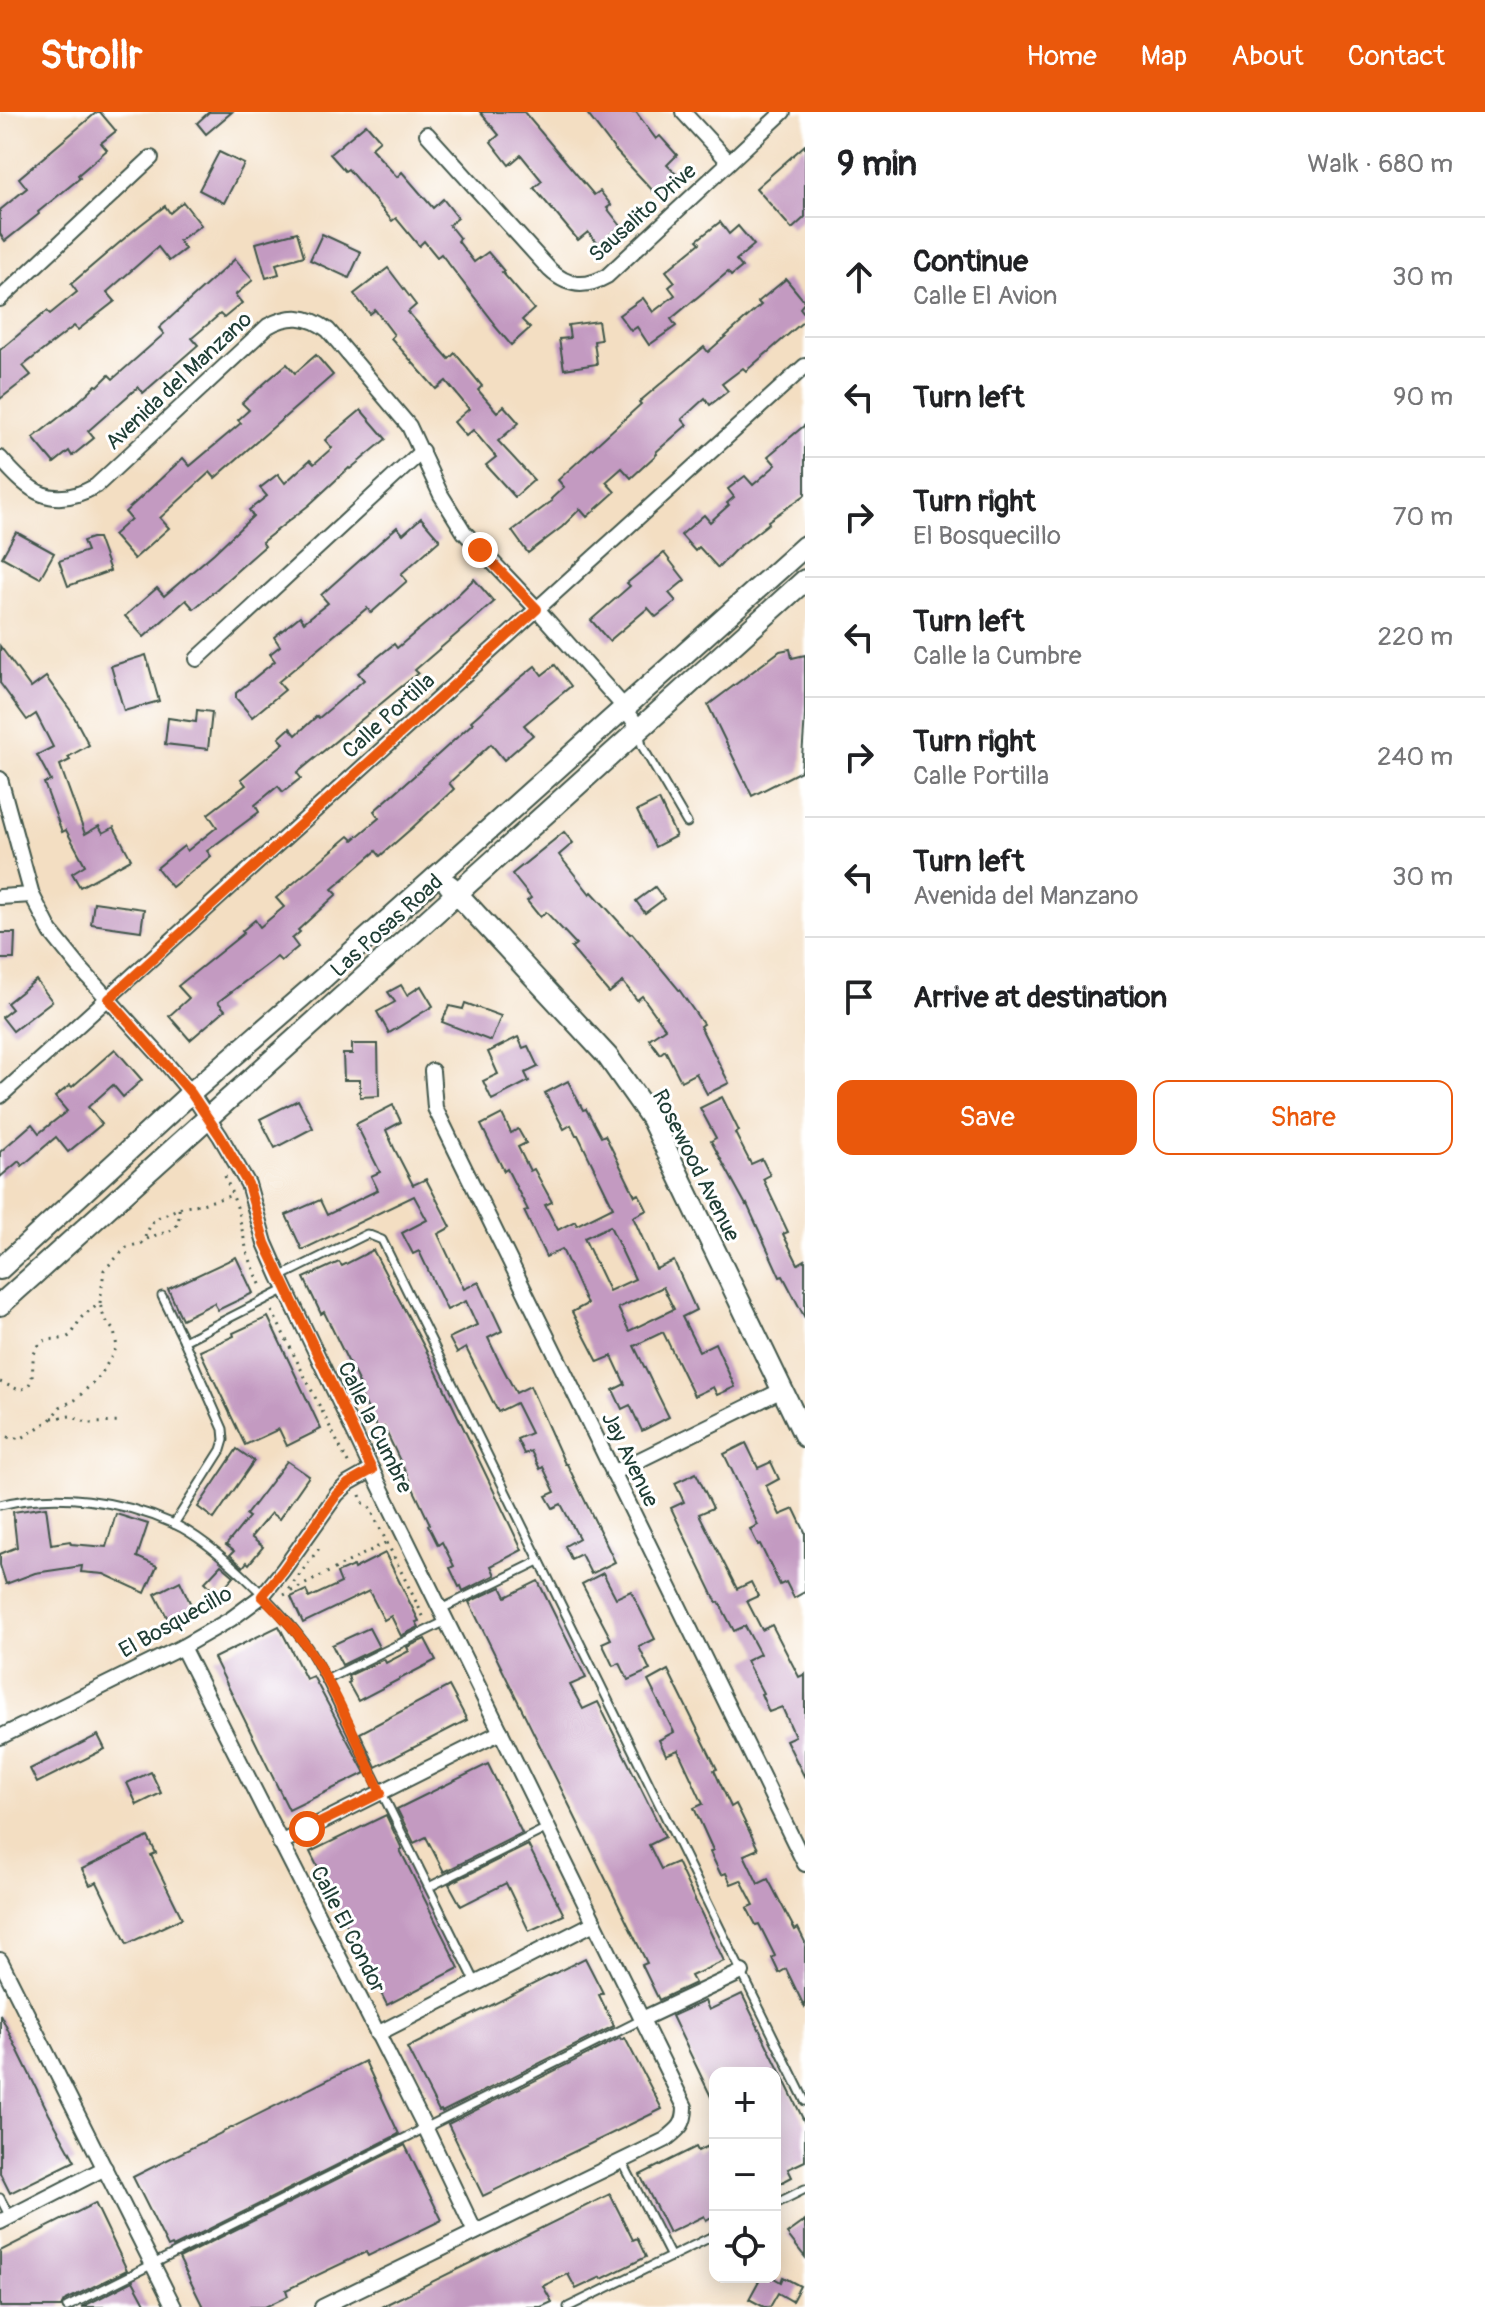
<!DOCTYPE html>
<meta charset="utf-8">
<style>
:root{--surface:#fff;--page:#f2f2f2;--text:#202124;--muted:#757577;--line:#e0e0e0;--accent:#ea580c}
body{margin:0;font-family:Pangolin,sans-serif;background:var(--page);color:var(--text)}
.controls{position:absolute;right:24px;bottom:24px;display:grid;overflow:hidden;border-radius:16px;box-shadow:0 4px 20px #0003}
.controls button{width:72px;height:72px;display:grid;place-items:center;padding:0;border:0;border-bottom:2px solid var(--line);background:var(--surface);color:var(--text);font:40px sans-serif}
.stop{position:absolute;width:24px;height:24px;margin:-18px;border:6px solid #ea580c;border-radius:50%;background:#fff}
.stop.end{background:#ea580c;border-color:#fff;box-shadow:0 2px 8px #0008}
.list{margin:0;padding:0;list-style:none}
h2{display:flex;justify-content:space-between;align-items:center;height:104px;margin:0;padding:0 32px;font-size:34px}
h2 small{font-size:26px;font-weight:400;color:var(--muted)}
.list li{display:grid;grid-template-columns:52px 1fr auto;gap:24px;align-items:center;box-sizing:border-box;height:120px;padding:0 32px;border-top:2px solid var(--line)}
.list b{display:block;font-size:30px;white-space:nowrap}
.list p{margin:0;font-size:26px;white-space:nowrap;color:var(--muted)}
.list em{font-size:26px;font-style:normal;color:var(--muted)}
.actions{display:flex;gap:16px;padding:24px 32px}
.actions a{flex:1;padding:18px 0;border:2px solid var(--accent);border-radius:16px;text-align:center;font-size:28px;color:var(--accent)}
.actions .main{background:var(--accent);color:#fff}
.icon{flex:none;width:44px;height:44px;fill:none;stroke:currentColor;stroke-width:2;stroke-linecap:round;stroke-linejoin:round}
.map{position:relative;flex:none;width:805px;height:2195px;overflow:hidden}
header{display:flex;align-items:center;gap:48px;box-sizing:border-box;height:112px;padding:0 40px;background:var(--accent);color:#fff}
header strong{font-size:38px}
nav{display:flex;gap:44px;margin-inline-start:auto;font-size:28px}
main{display:flex}
aside{flex:1;background:var(--surface)}
.map>svg:first-child{display:block}
.building{fill:#c39ac1;fill-rule:evenodd}
.lines{fill:none;stroke-linecap:round;stroke-linejoin:round}
.service-casing{stroke:#3f5549;stroke-width:11}
.minor-casing{stroke:#3f5549;stroke-width:18}
.secondary-casing{stroke:#3f5549;stroke-width:24}
.path{stroke:#3f5549;stroke-width:3;stroke-dasharray:2 6;stroke-linecap:butt}
.service{stroke:#fff;stroke-width:7}
.minor{stroke:#fff;stroke-width:14}
.secondary{stroke:#fff;stroke-width:20}
.route{stroke:#ea580c;stroke-width:10}
.labels{text-anchor:middle;stroke-width:6;stroke-linejoin:round;paint-order:stroke}
.street-label{font-size:22px;fill:#1f3d34;stroke:#fff}
</style>
<header>
<strong>Strollr</strong>
<nav><a>Home</a><a>Map</a><a>About</a><a>Contact</a></nav>
</header>
<main>
<div class="map">
<svg width="805" height="2195" viewBox="0 0 805 2195">
<rect width="100%" height="100%" fill="#fff"/>
<filter id="ink" filterUnits="userSpaceOnUse"><feTurbulence type="fractalNoise" baseFrequency=".0125" numOctaves="2"/><feDisplacementMap in="SourceGraphic" scale="16" xChannelSelector="R" yChannelSelector="G"/><feConvolveMatrix kernelMatrix="1 2 1 2 8 2 1 2 1" color-interpolation-filters="sRGB"/></filter>
<filter id="wash" filterUnits="userSpaceOnUse"><feTurbulence type="fractalNoise" baseFrequency=".006" numOctaves="4" result="noise"/><feDisplacementMap in="SourceGraphic" scale="32" xChannelSelector="R" yChannelSelector="G"/><feGaussianBlur stdDeviation="1.8" result="paint"/><feColorMatrix in="noise" values="0 0 0 0 0 0 0 0 0 0 0 0 0 0 0 0 0 1.4 0 .05"/><feComposite in="paint" operator="in"/></filter>
<g filter="url(#wash)">
<rect width="100%" height="100%" fill="#f3dec2"/>
<g id="blocks">
<!-- building -->
<g class="building">
<path d="M97,0H100L116,19L101,31L107,38L78,63L80,66L38,100L39,102L5,129L0,122V98L27,76L19,66Z"/>
<path d="M209,0H232L206,22L197,11Z"/>
<path d="M480,0H524L594,83L600,79L611,93L607,96L621,114L598,132L588,120L578,128L534,76L542,69L521,43L509,53L491,30L499,23Z"/>
<path d="M586,0H636L656,27L660,24L677,43L667,53L677,63L656,82L615,38Z"/>
<path d="M366,12L380,28L371,36L397,65L402,60L433,96L443,87L458,106L449,113L460,127L458,129L474,150L488,140L504,159L502,160L534,197L522,208L530,216L511,233L494,213L495,212L441,142L437,145L424,129L419,134L396,106L392,109L348,57L345,59L330,42Z"/>
<path d="M805,33V105L792,117L756,76Z"/>
<path d="M219,40L244,52L224,91L199,78Z"/>
<path d="M183,90L201,113L179,129L185,137L169,149L158,135L107,180L115,189L78,218L74,214L23,254L31,263L0,287V238L47,199L50,202L77,180L71,172L139,114L165,94L170,101Z"/>
<path d="M720,110L729,122L738,114L754,133L736,148L742,155L731,164L728,160L671,207L676,214L649,233L637,215L631,219L619,203L643,186L653,200L675,183L669,175L675,170L666,159L700,131L697,128Z"/>
<path d="M297,120L304,144L276,152L279,162L266,166L256,131Z"/>
<path d="M322,122L361,140L349,166L310,148Z"/>
<path d="M235,147L253,168L235,183L242,191L224,206L220,202L192,226L198,233L143,281L138,275L88,319L94,326L72,344L69,339L54,351L33,326L76,292L96,273L98,274L109,263L113,267L164,222L159,216Z"/>
<path d="M388,156L416,193L408,200L449,247L455,241L482,274L478,278L497,300L504,294L519,311L498,329L534,368L515,385L486,353L496,345L473,318L466,324L454,310L469,297L446,269L436,277L391,226L394,223L375,198L370,202L354,182Z"/>
<path d="M786,167L805,190L800,196L805,202V208L746,259L743,256L722,272L728,279L710,293L705,286L682,307L687,313L656,340L657,342L631,366L622,356L606,370L615,380L587,405L580,397L562,415L528,441L512,419L552,389L551,387L564,375L558,368L641,292L639,290L704,235L708,240L761,193L758,190Z"/>
<path d="M598,209L601,228L594,229L597,252L564,257L559,227L570,226L568,213Z"/>
<path d="M316,243L333,263L215,366L210,360L160,406L169,416L134,447L113,423L131,407L125,400L183,346L190,354L241,311L238,308L249,298L242,291L267,269L287,252L295,261Z"/>
<path d="M361,298L386,327L350,357L349,356L309,393L262,430L265,434L194,497L186,488L144,525L125,504L157,476L164,484L214,441L253,404L249,398L267,384L260,376L278,362L285,371L310,348L314,352L332,336L325,328Z"/>
<path d="M805,313V383L768,409L769,411L735,438L718,456L699,435L695,439L681,423L704,403L710,410L729,393L727,391L734,385L728,377L745,364L753,373L776,353L768,344Z"/>
<path d="M421,406L440,428L401,462L407,469L371,501L367,496L278,570L285,578L252,605L236,586V581L275,549L270,542L280,534L274,525L300,504L304,510L328,491L321,483L397,415L403,422Z"/>
<path d="M16,420L54,441L40,466L2,445Z"/>
<path d="M92,426H98L110,459L68,474L59,449L87,439L83,429Z"/>
<path d="M664,441L685,468L669,481L676,489L656,505L648,496L609,529L591,508L630,474L627,471Z"/>
<path d="M474,467L494,490L415,558L418,561L297,661L301,666L283,680L278,674L255,693L259,700L207,739L211,744L172,775L157,756L184,734L187,739L217,715L208,702L246,673L241,667L284,631L279,626L290,616L296,623L317,604L319,606L364,568L358,561L394,532L397,536L443,497Z"/>
<path d="M0,534L31,576L46,565L71,599L89,633L68,645L70,648L60,653L85,722L99,714L103,721L114,715L131,747L80,775L72,761L85,753L66,718L62,720L44,671L51,669L37,643L53,635L36,602L27,608L0,571Z"/>
<path d="M790,537L792,546L805,543V603L801,659L752,684L708,593L780,539Z"/>
<path d="M146,543L159,589L124,599L111,554Z"/>
<path d="M555,553L571,574L524,613L533,623L504,648L491,632L449,671L454,677L412,716L380,744L376,739L332,777L337,782L298,818L300,820L292,827L298,835L281,849L277,845L218,890L225,898L190,928L169,904L189,886L178,874L244,821L242,819L255,808L260,815L284,795L276,786L349,724L353,728L379,706L374,699L430,650L473,611L471,609L514,571L535,554L542,563Z"/>
<path d="M197,598L212,600L208,637L165,632L168,606L196,610Z"/>
<path d="M659,688L676,724L655,735L637,699Z"/>
<path d="M564,720L573,731L559,743L590,782L592,780L630,822L632,821L680,879L703,912L700,914L729,971L707,982L696,961L681,969L665,938L660,942L649,927L665,916L642,884L637,888L623,870L609,881L571,836L576,832L546,800L540,805L527,789L531,786L512,762Z"/>
<path d="M655,775L664,787L645,801L636,789Z"/>
<path d="M94,790L144,797L141,819L91,812Z"/>
<path d="M0,821H15L14,847H0Z"/>
<path d="M36,868L52,889L13,919L2,905L12,897L7,891Z"/>
<path d="M401,873L407,883L421,874L433,894L389,921L377,900L395,890L388,880Z"/>
<path d="M465,891L501,904L491,929L442,910L449,894L463,897Z"/>
<path d="M518,925L523,936L528,934L538,955L525,961L529,969L492,988L483,969L498,962L488,940Z"/>
<path d="M352,932H378L379,984L360,985V968H344L343,942H352Z"/>
<path d="M115,937L142,968L123,985L113,973L88,995L102,1012L68,1040L56,1025L22,1054L19,1049L0,1065V1040L32,1012L39,1021L67,999L55,985L70,973L72,975Z"/>
<path d="M568,969L583,998L586,997L601,1025L605,1023L635,1084L639,1082L647,1098L633,1105L656,1157L674,1149L696,1198L682,1205L699,1239L715,1231L735,1275L717,1283L713,1275L694,1284L663,1220L634,1234L669,1305L642,1319L630,1293L622,1297L613,1278L625,1272L612,1244L598,1250L572,1200L587,1192L562,1137L546,1145L524,1099L528,1098L507,1057L504,1059L481,1013L502,1002L511,1021L518,1017L526,1031L518,1035L530,1059L534,1057L552,1090L545,1093L558,1118L575,1109L577,1113L613,1095L578,1023H576L571,1013L564,1017L545,981ZM610,1114L635,1167L609,1179L584,1126ZM663,1175L674,1197L629,1219L618,1196Z"/>
<path d="M722,985L739,1019L735,1021L751,1052L762,1047L770,1063L763,1067L788,1120L783,1122L798,1152L805,1148V1206L783,1164L780,1165L747,1092L746,1093L711,1029L716,1026L700,996Z"/>
<path d="M298,988L313,1016L275,1036L260,1007Z"/>
<path d="M393,993L401,1010L386,1018L394,1036L413,1073L426,1067L451,1115L438,1122L464,1177L479,1170L502,1219L488,1226L497,1245L516,1281L530,1274L565,1352H567L615,1450L591,1462L581,1442L571,1447L565,1434L579,1426L561,1392L553,1396L546,1384L555,1380L543,1355L540,1357L531,1339L524,1342L517,1327L531,1321L516,1291L498,1300L466,1236L457,1241L449,1226L477,1213L466,1189L447,1198L419,1139L413,1142L402,1121L427,1108L414,1084L302,1138L286,1103L320,1088L327,1103L378,1078L371,1064L380,1060L356,1012Z"/>
<path d="M373,1138L428,1242L522,1438L491,1454L495,1463L463,1479L461,1474L459,1475L450,1456L454,1454L442,1430L438,1433L428,1413L430,1412L384,1315L378,1318L361,1283L364,1281L345,1243L324,1200L321,1202L304,1166L339,1150L342,1154Z"/>
<path d="M236,1145L253,1181L218,1198L214,1191L182,1207L168,1177Z"/>
<path d="M268,1205L321,1317L287,1334L279,1317L245,1333L200,1239L234,1224L233,1221Z"/>
<path d="M746,1331L758,1356L771,1350L779,1367L766,1374L780,1403L794,1397L805,1420V1480L794,1486L786,1470L780,1473L760,1432L758,1433L750,1417L758,1413L724,1342Z"/>
<path d="M237,1337L254,1349L214,1407L198,1395Z"/>
<path d="M287,1349L309,1364L279,1407L271,1401L251,1425L263,1435L249,1452L247,1450L243,1455L230,1443L234,1439L226,1433L249,1405L246,1403Z"/>
<path d="M696,1361L713,1396L699,1402L737,1477L751,1470L758,1484L747,1489L762,1518L772,1513L799,1565L805,1562V1666L786,1628L795,1624L782,1595L769,1600L761,1582L763,1581L746,1549L760,1542L745,1514L734,1519L719,1490L717,1491L671,1396L684,1390L675,1371Z"/>
<path d="M46,1395L51,1432L70,1429L71,1432L106,1435L116,1402L148,1412L137,1445L157,1454L145,1481L104,1462L81,1460L82,1454L35,1461L6,1472L0,1453V1442L17,1435L13,1400Z"/>
<path d="M385,1441L419,1509L416,1510L419,1515L401,1524L391,1504L384,1508L369,1479L303,1511L291,1485L306,1478L309,1486L341,1471L337,1461L353,1454L354,1457Z"/>
<path d="M221,1453L234,1464L218,1482L205,1470Z"/>
<path d="M603,1461L616,1486L631,1479L655,1527L639,1535L650,1558L628,1568L620,1551L613,1554L602,1531L611,1527L582,1472Z"/>
<path d="M180,1469L193,1497L169,1509L155,1482Z"/>
<path d="M538,1469L586,1566L570,1573L583,1597L598,1590L665,1725L649,1733L661,1757L677,1750L724,1849L691,1864L695,1871L659,1888L642,1853L647,1851L469,1490L501,1475L506,1485Z"/>
<path d="M279,1514L306,1567L313,1564L365,1661L289,1698L214,1546Z"/>
<path d="M369,1516L379,1535L342,1553L332,1533Z"/>
<path d="M425,1527L436,1548L358,1589L348,1571L350,1570L348,1564L384,1547L386,1551L409,1539L407,1535Z"/>
<path d="M668,1558L717,1657L714,1658L731,1695L736,1692L758,1737L744,1743L758,1772L768,1767L795,1818L798,1816L805,1830V1896L786,1857L779,1861L772,1846L775,1844L759,1812L756,1813L747,1796L754,1793L741,1768L731,1772L726,1761L721,1763L710,1740L713,1738L694,1696L703,1692L678,1638L666,1643L659,1628L674,1620L648,1569Z"/>
<path d="M449,1574L467,1608L376,1655L360,1621Z"/>
<path d="M98,1623L105,1637L37,1671L30,1657Z"/>
<path d="M488,1652L522,1721L444,1760L426,1725L414,1731L397,1697Z"/>
<path d="M151,1660L161,1681L137,1693L127,1671Z"/>
<path d="M386,1703L402,1737L400,1738L459,1856L387,1893L310,1740Z"/>
<path d="M148,1725L156,1741L151,1743L182,1806L127,1832L97,1770L90,1773L82,1757Z"/>
<path d="M528,1733L564,1803L529,1819L506,1771L461,1794L449,1772Z"/>
<path d="M585,1846L603,1881L599,1883L614,1914L442,2000L441,1998L439,1999L407,1936Z"/>
<path d="M742,1882L805,2011V2049L788,2057L792,2065L775,2074V1961H715V1993L672,1904L705,1889L709,1898Z"/>
<path d="M0,1902L49,2002L75,2049L10,2081L0,2061Z"/>
<path d="M620,1926L621,1928L625,1926L662,1997L483,2084L448,2012Z"/>
<path d="M365,1949L399,2022L173,2135L172,2133L168,2135L133,2065Z"/>
<path d="M715,2031V2103L706,2108L704,2104L669,2121L640,2063L696,2035L698,2039Z"/>
<path d="M405,2033L442,2108L368,2144L366,2140L286,2178L288,2184L265,2195H203L179,2146Z"/>
<path d="M610,2082L633,2128L637,2126L646,2145L602,2167L601,2165L576,2177L568,2162L543,2174L552,2190L541,2195H381Z"/>
<path d="M95,2091L127,2158L64,2189L61,2195H0V2139Z"/>
<path d="M805,2109V2145L787,2122Z"/>
<path d="M761,2165H772L781,2170L783,2165L800,2174L792,2189L778,2181L770,2195H764L749,2187Z"/>
<path d="M133,2169L147,2195H82Z"/>
</g>
</g>
</g>
<g filter="url(#ink)">
<use href="#blocks" fill-opacity="0" stroke="#3f5549" stroke-width="2"/>
<g class="lines">
<defs>
<g id="service">
<path d="M640,623L642,634L687,711"/>
<path d="M280,1165L367,1122L382,1128L805,1989"/>
<path d="M162,1184L184,1229L223,1317L224,1328L221,1338L174,1412"/>
<path d="M184,1229L286,1177"/>
<path d="M0,1393C56,1379 121,1388 174,1412C214,1430 283,1499 308,1536C315,1546 320,1557 326,1568L476,1871"/>
<path d="M441,1497L539,1449"/>
<path d="M326,1568L446,1509"/>
<path d="M429,1775L547,1716"/>
<path d="M622,2049L671,2145"/>
<path d="M0,2086L10,2105"/>
<path d="M775,2092L805,2077"/>
<path d="M67,2195L641,1908"/>
<path d="M568,2195L715,2123"/>
</g>
<g id="minor">
<path d="M683,0L729,50"/>
<path d="M427,22L550,158C568,175 586,176 607,164L783,0"/>
<path d="M0,187L151,46"/>
<path d="M0,346C30,380 51,399 96,374L268,214C290,202 308,203 328,218L409,314L441,383L464,420L537,497L625,596L639,617"/>
<path d="M197,547L422,339"/>
<path d="M0,667L32,783L51,820L80,856L160,944L191,981L220,1024L248,1072L265,1131L280,1165L372,1358L685,1995C685,2013 679,2017 665,2028L322,2195"/>
<path d="M0,785L32,783"/>
<path d="M432,959L435,996L805,1752"/>
<path d="M0,984L805,254"/>
<path d="M613,1361L782,1278"/>
<path d="M182,1535L426,2017L475,2120"/>
<path d="M0,1625L182,1535L231,1507L262,1484L283,1458L337,1382L349,1371L372,1358"/>
<path d="M280,1731L501,1620"/>
<path d="M0,1848L174,2195"/>
<path d="M642,1907L742,1860"/>
<path d="M377,1922L594,1811"/>
<path d="M0,2110L105,2056"/>
</g>
<g id="secondary">
<path d="M449,773L608,945L651,1006L805,1325"/>
<path d="M0,1157L191,981L322,867L805,434"/>
<path d="M0,1193L805,468"/>
</g>
</defs>
<!-- service casing -->
<use href="#service" class="service-casing"/>
<!-- minor casing -->
<use href="#minor" class="minor-casing"/>
<!-- secondary casing -->
<use href="#secondary" class="secondary-casing"/>
<!-- path -->
<g class="path">
<path d="M225,1064L237,1095L247,1140L262,1177"/>
<path d="M147,1127C165,1117 181,1125 179,1096"/>
<path d="M272,1199L349,1353"/>
<path d="M0,1270L19,1278C41,1273 27,1251 37,1236C44,1224 53,1229 65,1226C73,1224 76,1214 80,1207C85,1201 93,1197 100,1191L104,1158L127,1135L142,1131L151,1112L155,1107L184,1094L202,1092L233,1083"/>
<path d="M52,1306L70,1304L89,1311L122,1310"/>
<path d="M0,1323L12,1326H22L50,1308L60,1295L75,1288L100,1264L117,1235L114,1219L104,1206L100,1192"/>
<path d="M360,1383L362,1390L369,1394L424,1506"/>
<path d="M289,1477L320,1435"/>
<path d="M284,1483L387,1430"/>
</g>
<!-- service -->
<use href="#service" class="service"/>
<!-- minor -->
<use href="#minor" class="minor"/>
<!-- secondary -->
<use href="#secondary" class="secondary"/>
</g>
</g>
<g class="lines" filter="url(#ink)">
<!-- route -->
<path class="route" d="M307,1717L381,1681C358,1633 337,1579 307,1535C294,1516 278,1500 262,1484L283,1458L337,1382L349,1371L372,1358L265,1131L248,1072L220,1024L191,981L109,887L537,497L480,438"/>
</g>
<g class="labels">
<!-- street labels -->
<g class="street-label">
<text transform="translate(642 100) rotate(-42)" y="8">Sausalito Drive</text>
<text transform="translate(178 268) rotate(-43)" y="8">Avenida del Manzano</text>
<text transform="translate(388 603) rotate(-42)" y="8">Calle Portilla</text>
<text transform="translate(386 813) rotate(-42)" y="8">Las Posas Road</text>
<text transform="translate(697 1053) rotate(63)" y="8">Rosewood Avenue</text>
<text transform="translate(376 1315) rotate(64)" y="8">Calle la Cumbre</text>
<text transform="translate(631 1347) rotate(64)" y="8">Jay Avenue</text>
<text transform="translate(175 1509) rotate(-29)" y="8">El Bosquecillo</text>
<text transform="translate(349 1817) rotate(63)" y="8">Calle El Condor</text>
</g>
</g>
</svg>
<div class="controls">
<button>+</button>
<button>−</button>
<button><svg class="icon" aria-label="locate" viewBox="0 0 24 24"><circle cx="12" cy="12" r="6"/><path d="M12 2v4M12 18v4M2 12h4M18 12h4"/></svg></button>
</div>
<div class="stop" style="left:307px;top:1717px"></div>
<div class="stop end" style="left:480px;top:438px"></div>
</div>
<aside>
<h2>9 min<small>Walk · 680 m</small></h2>
<ul class="list">
<li><svg class="icon" aria-label="ahead" viewBox="0 0 24 24"><path d="M12 20V5M6 11l6-6 6 6"/></svg><div><b>Continue</b><p>Calle El Avion</p></div><em>30 m</em></li>
<li><svg class="icon" aria-label="left" viewBox="0 0 24 24"><path d="M17 20v-9H6M10 6l-5 5 5 5"/></svg><div><b>Turn left</b></div><em>90 m</em></li>
<li><svg class="icon" aria-label="right" viewBox="0 0 24 24"><path d="M7 20v-9h11M14 6l5 5-5 5"/></svg><div><b>Turn right</b><p>El Bosquecillo</p></div><em>70 m</em></li>
<li><svg class="icon" aria-label="left" viewBox="0 0 24 24"><path d="M17 20v-9H6M10 6l-5 5 5 5"/></svg><div><b>Turn left</b><p>Calle la Cumbre</p></div><em>220 m</em></li>
<li><svg class="icon" aria-label="right" viewBox="0 0 24 24"><path d="M7 20v-9h11M14 6l5 5-5 5"/></svg><div><b>Turn right</b><p>Calle Portilla</p></div><em>240 m</em></li>
<li><svg class="icon" aria-label="left" viewBox="0 0 24 24"><path d="M17 20v-9H6M10 6l-5 5 5 5"/></svg><div><b>Turn left</b><p>Avenida del Manzano</p></div><em>30 m</em></li>
<li><svg class="icon" aria-label="arrive" viewBox="0 0 24 24"><path d="M6 21V4h12l-3 4 3 4H6"/></svg><div><b>Arrive at destination</b></div></li>
</ul>
<div class="actions"><a class="main">Save</a><a>Share</a></div>
</aside>
</main>
